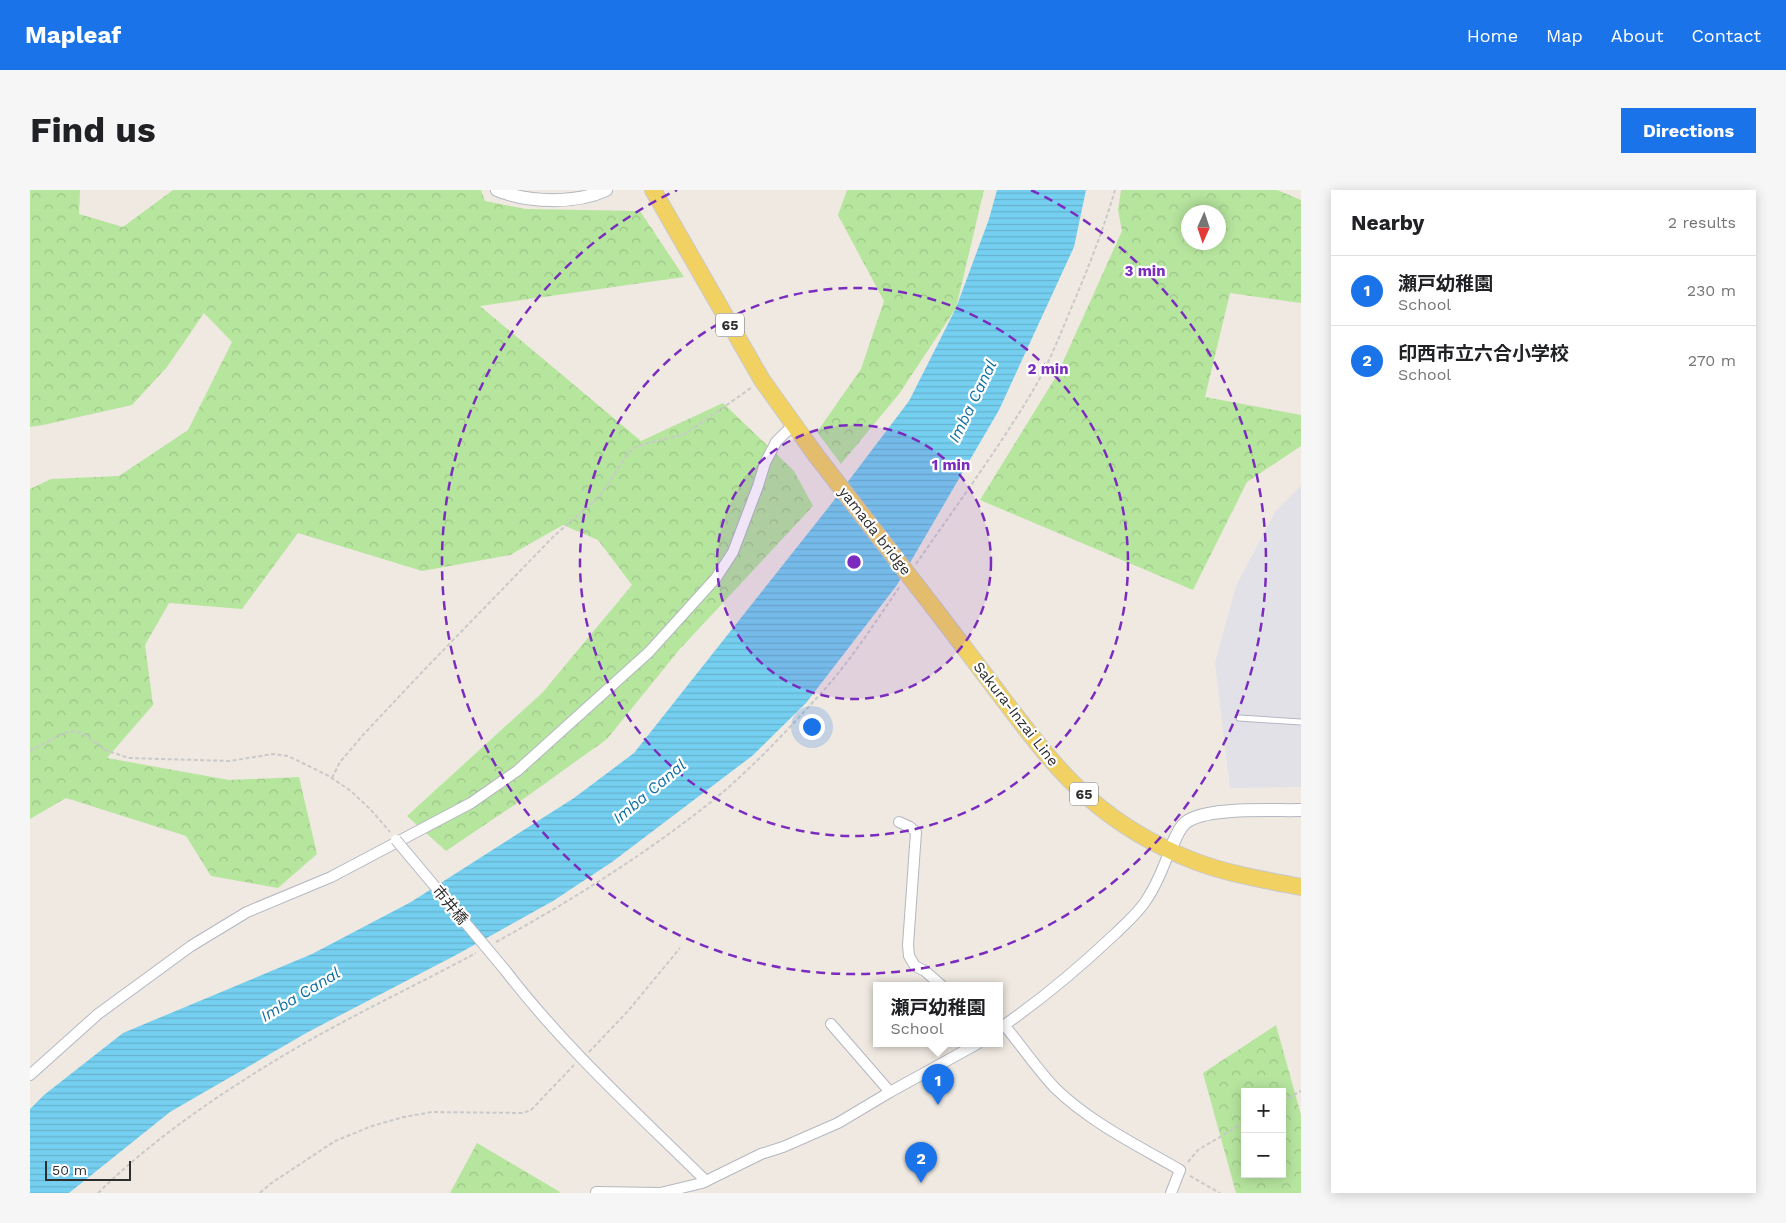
<!DOCTYPE html>
<meta charset="utf-8">
<style>
:root{--surface:#fff;--page:#f6f6f6;--text:#202124;--muted:#757577;--line:#e0e0e0;--accent:#1a73e8}
body{margin:0;font-family:"Work Sans","Noto Sans JP",sans-serif;background:var(--page);color:var(--text)}
.controls{position:absolute;right:15px;bottom:15px;display:grid;overflow:hidden;border-radius:0px;box-shadow:0 2px 12px #0003}
.controls button{width:45px;height:45px;display:grid;place-items:center;padding:0;border:0;border-bottom:1px solid var(--line);background:var(--surface);color:var(--text);font:25px sans-serif}
.compass{position:absolute;left:1151px;top:15px;width:45px;height:45px;border-radius:50%;background:var(--surface);box-shadow:0 2px 12px #0003;rotate:183deg}
.scale{position:absolute;left:15px;bottom:12px;width:86px;box-sizing:border-box;padding-left:5px;border:2px solid #2e2e2e;border-top:0;font-size:14px;line-height:18px;white-space:nowrap;color:#2e2e2e;-webkit-text-stroke:4px #fff;paint-order:stroke}
.you{position:absolute;left:781px;top:536px;width:18px;height:18px;margin:-12px;border:4px solid #fff;border-radius:50%;background:#1a73e8;box-shadow:0 0 0 8px #1a73e833}
.badge{display:grid;place-items:center;width:32px;height:32px;border-radius:50%;background:var(--accent);color:#fff;font-size:16px;font-weight:700}
.pin{position:absolute;translate:-50% -41px;filter:drop-shadow(0 1px 2px #0008)}
.pin::after{content:'';position:absolute;top:26px;width:18px;height:15px;background:inherit;clip-path:polygon(0 0,100% 0,50% 100%)}
.popup{position:absolute;left:843px;top:792px;width:130px;height:65px;box-sizing:border-box;display:grid;place-content:center;border-radius:0px;background:var(--surface);filter:drop-shadow(0 1px 4px #0005);font-size:16px;white-space:nowrap;color:var(--muted)}
.popup b{font-size:19px;color:var(--text)}
.popup::after{content:'';position:absolute;left:50%;top:100%;margin-left:-10px;border:10px solid transparent;border-top-color:var(--surface)}
.list{margin:0;padding:0;list-style:none}
h2{display:flex;justify-content:space-between;align-items:center;height:65px;margin:0;padding:0 20px;font-size:21px}
h2 small{font-size:16px;font-weight:400;color:var(--muted)}
.list li{display:grid;grid-template-columns:32px 1fr auto;gap:15px;align-items:center;box-sizing:border-box;height:70px;padding:0 20px;border-top:1px solid var(--line)}
.list b{display:block;font-size:19px;white-space:nowrap}
.list p{margin:0;font-size:16px;white-space:nowrap;color:var(--muted)}
.list em{font-size:16px;font-style:normal;color:var(--muted)}
.map{position:relative;flex:none;width:1271px;height:1003px;overflow:hidden;border-radius:0px}
header{display:flex;align-items:center;gap:30px;box-sizing:border-box;height:70px;padding:0 25px;background:var(--accent);color:#fff}
header strong{font-size:24px}
nav{display:flex;gap:28px;margin-inline-start:auto;font-size:18px}
.intro{display:flex;align-items:center;justify-content:space-between;box-sizing:border-box;height:120px;padding:0 30px}
h1{margin:0;font-size:35px}
.button{padding:12px 22px;border-radius:0px;background:var(--accent);color:#fff;font-size:18px;font-weight:700}
main{display:flex;gap:30px;padding:0 30px}
aside{flex:1;background:var(--surface);border-radius:0px;box-shadow:0 2px 12px #0003}
.map>svg:first-child{display:block}
.industrial{fill:#e3e1e8}
.forest{fill:url(#forest-crowns);fill-rule:evenodd}
.water{fill:url(#water-rules)}
.lines{fill:none;stroke-linecap:round;stroke-linejoin:round}
.service-casing{stroke:#b4b7c1;stroke-width:7}
.minor-casing{stroke:#b4b7c1;stroke-width:12}
.tertiary-casing{stroke:#b4b7c1;stroke-width:14}
.primary-casing{stroke:#c9c9c9;stroke-width:18}
.path{stroke:#c9c9c9;stroke-width:2;stroke-dasharray:4 2.5;stroke-linecap:butt}
.service{stroke:#fff;stroke-width:5}
.minor{stroke:#fff;stroke-width:10}
.tertiary{stroke:#fff;stroke-width:12}
.primary{stroke:#f2d163;stroke-width:16}
.minor-bridge-casing{stroke:#b4b7c1;stroke-width:12;stroke-linecap:butt}
.primary-bridge-casing{stroke:#c9c9c9;stroke-width:18;stroke-linecap:butt}
.minor-bridge{stroke:#fff;stroke-width:10}
.primary-bridge{stroke:#f2d163;stroke-width:16}
.ring{fill:none;stroke:#7b2cbf;stroke-width:2.5;stroke-dasharray:9 6}
.labels{text-anchor:middle;stroke-width:4.5;stroke-linejoin:round;paint-order:stroke}
.shield{fill:#fff;stroke:#6d6d6d;stroke-width:1}
.shield-label{font-size:14px;font-weight:bold;fill:#2e2e2e}
.street-label{font-size:15px;fill:#2e2e2e;stroke:#fff}
.water-label{font-size:16px;font-style:italic;fill:#0d6fa3;stroke:#fff}
.centre{fill:#7b2cbf;stroke:#fff;stroke-width:2.5}
.ring-label{font-size:15px;text-anchor:middle;font-weight:bold;fill:#7b2cbf;stroke:#fff;stroke-width:4.5;stroke-linejoin:round;paint-order:stroke}
</style>
<header>
<strong>Mapleaf</strong>
<nav><a>Home</a><a>Map</a><a>About</a><a>Contact</a></nav>
</header>
<div class="intro"><h1>Find us</h1><a class="button">Directions</a></div>
<main>
<div class="map">
<svg width="1271" height="1003" viewBox="0 0 1271 1003">
<defs>
<pattern id="forest-crowns" width="20" height="18" patternUnits="userSpaceOnUse" patternTransform="scale(1.25)"><rect width="20" height="18" fill="#b6e59e"/><path d="M2 6a3 3 0 1 1 6 0M12 15a3 3 0 1 1 6 0" fill="none" stroke="#9dc588"/></pattern>
<pattern id="water-rules" width="6" height="5" patternUnits="userSpaceOnUse" patternTransform="scale(1.25)"><rect width="6" height="5" fill="#75cff0"/><path d="M0 2.5h6" fill="none" stroke="#66b2ce"/></pattern>
</defs>
<rect width="100%" height="100%" fill="#efe9e1"/>
<!-- industrial -->
<path class="industrial" d="M1271,296V597L1200,598L1185,473L1206,396L1245,322Z"/>
<!-- forest -->
<g class="forest">
<path d="M0,0H50L49,24L93,37L143,0H451L455,11L496,19L610,21L654,87L450,116L611,251L693,213L764,281L783,316L649,460L577,549L499,605L416,661L377,626L513,502L602,395L568,350L533,335L480,365L392,381L268,343L212,419L139,413L115,455L123,515L77,568L199,590L269,587L287,664L248,698L181,686L156,646L36,608L0,629V299L21,289L89,286L158,240L202,152L174,123L137,177L102,215L13,235L0,237Z"/>
<path d="M817,0H954L926,118L869,204L811,274L787,242L831,179L854,111L808,25Z"/>
<path d="M1091,0H1247L1271,10V113L1200,103L1175,207L1271,225V256L1217,292L1163,400L950,310L1027,185L1092,41L1088,20ZM1188,22V52H1158V22Z"/>
<path d="M1246,835L1271,925V1003H1206L1173,883ZM1215,902H1252V984H1215Z"/>
<path d="M447,953L530,1002L529,1003H420Z"/>
</g>
<!-- water -->
<path class="water" d="M967,0H1056L1044,57L969,220L867,395L776,513L722,566L582,672L523,711L426,765L278,842L140,922L39,1003H0V919L14,905L93,843L282,764L381,712L544,608L604,563L798,318L879,211L926,118L959,29Z"/>
<g class="lines">
<defs>
<path id="service" d="M1209,528L1271,532"/>
<g id="minor">
<path d="M869,632L880,637L886,642L878,755L879,766L885,776L895,781L912,796"/>
<path d="M475,780C534,857 607,923 676,991"/>
<path d="M801,834L860,902"/>
<path d="M974,835C991,855 1007,879 1025,898C1061,933 1107,955 1150,980L1141,1003"/>
<path d="M970,838C1011,810 1050,777 1086,743C1096,733 1107,724 1115,712C1126,696 1133,678 1140,660"/>
<path d="M0,885L68,824L161,756L217,722L301,687L441,613L487,581L619,462L686,388L703,362L728,296L735,273L746,252L763,235"/>
<path d="M566,1002L630,1003L672,993L731,964L753,957L808,933L860,902L947,854"/>
</g>
<g id="tertiary">
<path d="M467,0C498,13 546,14 576,0"/>
<path d="M1140,660C1144,652 1148,639 1155,633C1174,616 1245,621 1271,620"/>
</g>
<g id="primary">
<path d="M623,0L732,190L785,264"/>
<path d="M904,418C927,448 950,478 973,509C1000,544 1026,580 1060,609C1091,636 1126,656 1164,671C1198,684 1235,690 1271,697"/>
</g>
</defs>
<!-- service casing -->
<use href="#service" class="service-casing"/>
<!-- minor casing -->
<use href="#minor" class="minor-casing"/>
<!-- tertiary casing -->
<use href="#tertiary" class="tertiary-casing"/>
<!-- primary casing -->
<use href="#primary" class="primary-casing"/>
<!-- path -->
<g class="path">
<path d="M886,374C926,316 969,258 1005,197C1019,173 1029,147 1040,121C1057,81 1073,41 1085,0"/>
<path d="M0,561L34,543L44,541L54,544L75,560L99,568L200,571L243,564L258,566L297,585L321,601L341,620L360,642"/>
<path d="M302,588L310,572L333,545L395,479L524,346L569,307L599,262L607,256L655,244L721,198"/>
<path d="M466,752C541,711 614,665 681,612C718,582 752,546 784,511C817,476 843,436 870,396"/>
<path d="M559,862L598,821L650,758"/>
<path d="M1252,911L1271,901"/>
<path d="M1158,972L1168,960L1215,932"/>
<path d="M1160,986L1190,1003"/>
<path d="M68,1003C123,949 189,904 256,864C318,827 383,797 446,763"/>
<path d="M230,1003L240,994L305,951L342,936L374,927L402,922L493,923L501,920L544,875"/>
</g>
<!-- service -->
<use href="#service" class="service"/>
<!-- minor -->
<use href="#minor" class="minor"/>
<!-- tertiary -->
<use href="#tertiary" class="tertiary"/>
<!-- primary -->
<use href="#primary" class="primary"/>
<defs>
<path id="minor-bridge" d="M366,650L475,780"/>
<path id="primary-bridge" d="M785,264L904,418"/>
</defs>
<!-- minor-bridge casing -->
<use href="#minor-bridge" class="minor-bridge-casing"/>
<!-- primary-bridge casing -->
<use href="#primary-bridge" class="primary-bridge-casing"/>
<!-- minor-bridge -->
<use href="#minor-bridge" class="minor-bridge"/>
<!-- primary-bridge -->
<use href="#primary-bridge" class="primary-bridge"/>
</g>
<!-- distance rings -->
<circle cx="824" cy="372" r="137" fill="#7b2cbf" fill-opacity=".12"/>
<g class="ring">
<circle cx="824" cy="372" r="137"/>
<circle cx="824" cy="372" r="274"/>
<path d="M1001 0A412 412 0 1 1 647 0"/>
</g>
<g class="labels">
<!-- shield labels -->
<g class="shield">
<rect x="686" y="123.5" width="28" height="23" rx="4"/>
<rect x="1040" y="592.5" width="28" height="23" rx="4"/>
</g>
<g class="shield-label">
<text x="700" y="140">65</text>
<text x="1054" y="609">65</text>
</g>
<!-- street labels -->
<g class="street-label">
<text transform="translate(845 341) rotate(52)" y="5">yamada bridge</text>
<text transform="translate(986 524) rotate(52)" y="5">Sakura-Inzai Line</text>
<text transform="translate(420 715) rotate(50)" y="5">市井橋</text>
</g>
<!-- water labels -->
<g class="water-label">
<text transform="translate(942 211) rotate(-64)" y="6">Imba Canal</text>
<text transform="translate(619 601) rotate(-40)" y="6">Imba Canal</text>
<text transform="translate(270 804) rotate(-31)" y="6">Imba Canal</text>
</g>
</g>
<circle cx="824" cy="372" r="8" class="centre"/>
<g class="ring-label">
<text x="1115" y="86">3 min</text>
<text x="1018" y="184">2 min</text>
<text x="921" y="280">1 min</text>
</g>
</svg>
<div class="controls">
<button>+</button>
<button>−</button>
</div>
<svg class="compass" viewBox="-18 -18 36 36"><path d="M0-13l5 13h-10z" fill="#e53935"/><path d="M0 13l5-13h-10z" fill="#757577"/></svg>
<div class="scale">50 m</div>
<div class="you"></div>
<div class="pin badge" style="left:908px;top:915px">1</div>
<div class="popup"><b>瀬戸幼稚園</b>School</div>
<div class="pin badge" style="left:891px;top:993px">2</div>
</div>
<aside>
<h2>Nearby<small>2 results</small></h2>
<ul class="list">
<li><span class="badge">1</span><div><b>瀬戸幼稚園</b><p>School</p></div><em>230 m</em></li>
<li><span class="badge">2</span><div><b>印西市立六合小学校</b><p>School</p></div><em>270 m</em></li>
</ul>
</aside>
</main>
